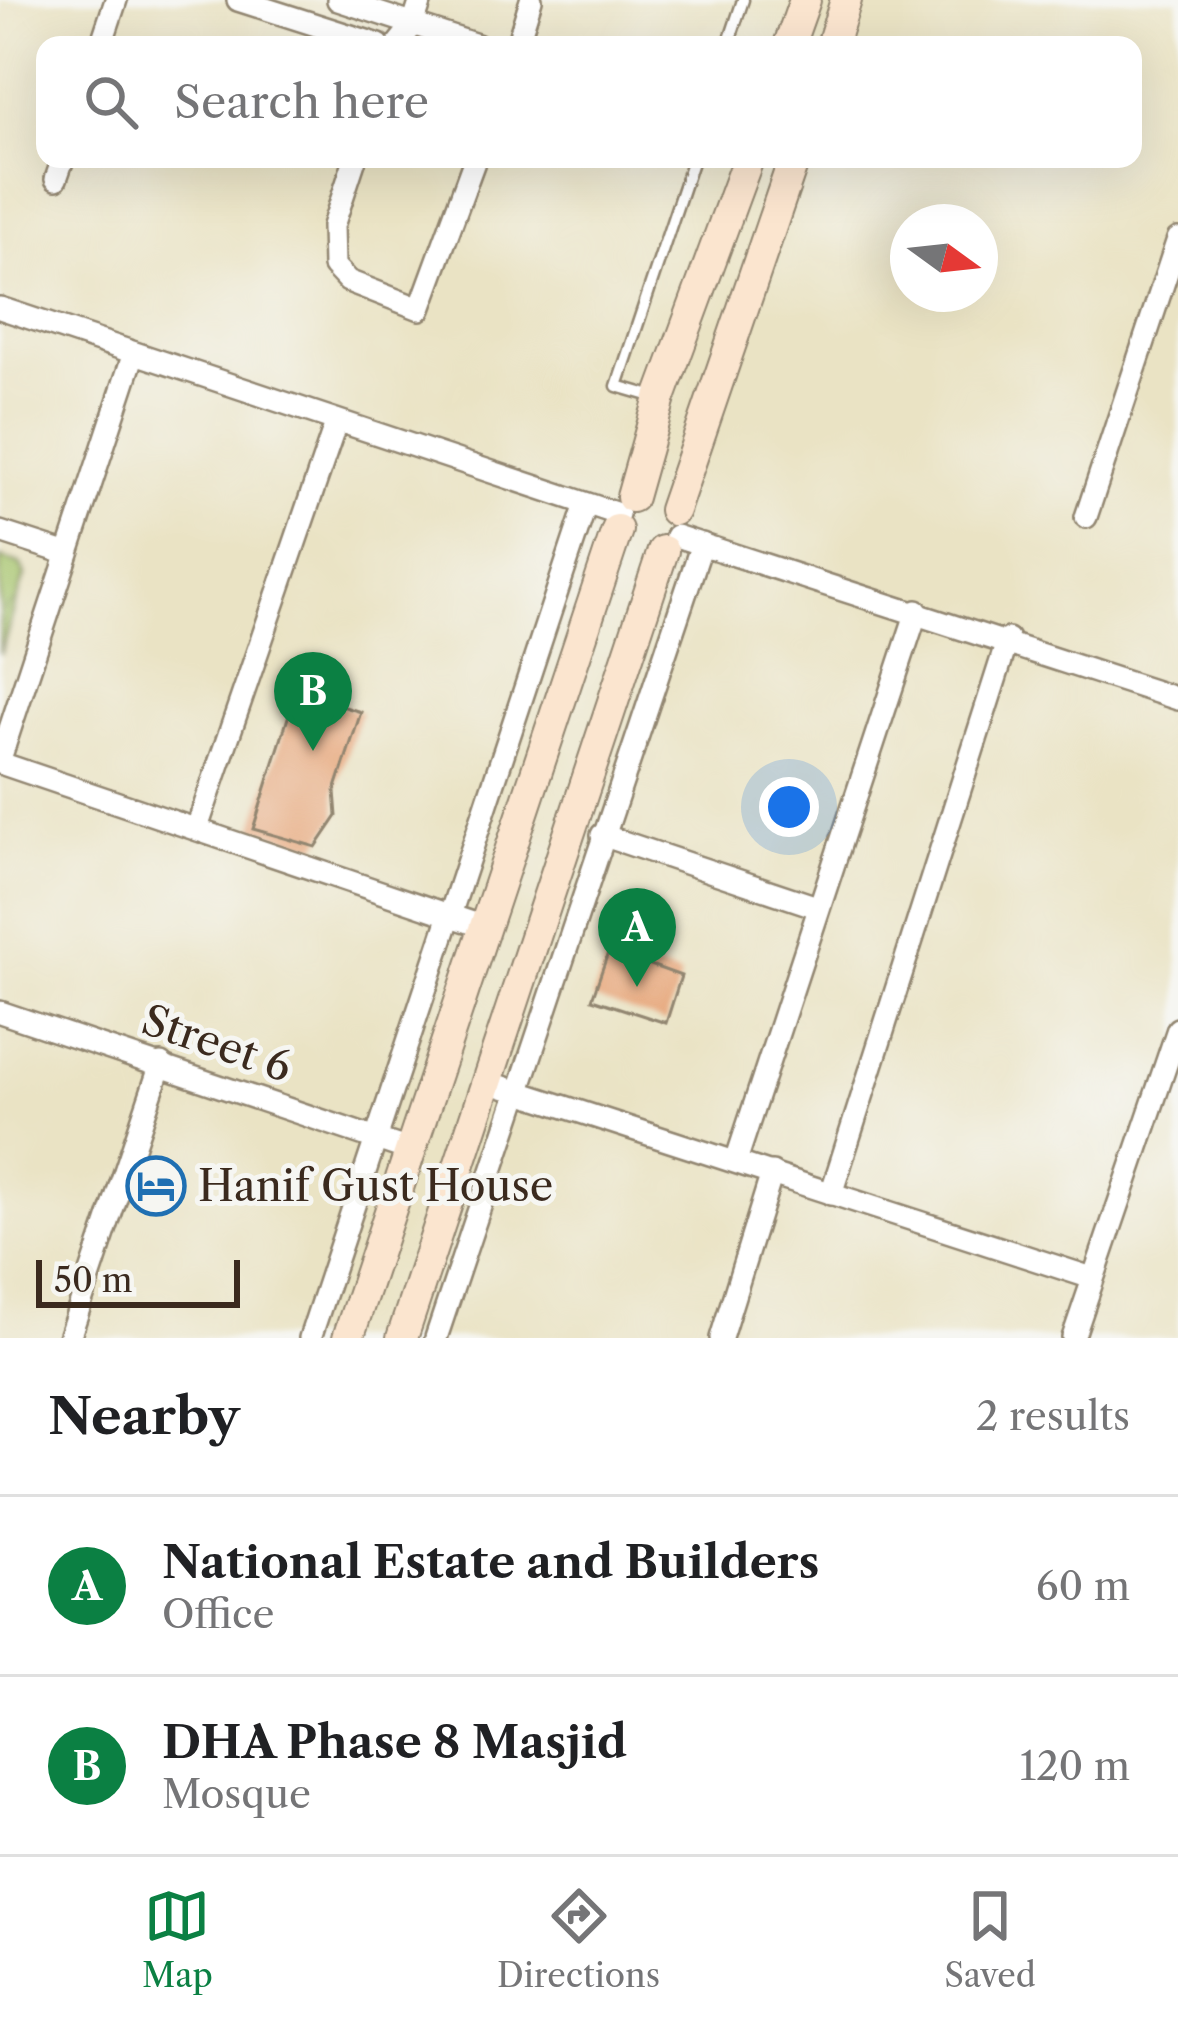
<!DOCTYPE html>
<style>
:root{--surface:#fff;--page:#f6f6f6;--text:#202124;--muted:#757577;--line:#e0e0e0;--accent:#0b8043}
body{margin:0;font-family:"Libre Caslon Text",serif;background:var(--page);color:var(--text)}
.compass{position:absolute;left:890px;top:204px;width:108px;height:108px;border-radius:50%;background:var(--surface);box-shadow:0 12px 48px #0002;rotate:105deg}
.scale{position:absolute;left:36px;bottom:30px;width:204px;box-sizing:border-box;padding-left:12px;border:6px solid #3b2a1e;border-top:0;font-size:33px;line-height:42px;white-space:nowrap;color:#3b2a1e;-webkit-text-stroke:9px #f6f6f2;paint-order:stroke}
.you{position:absolute;left:789px;top:807px;width:42px;height:42px;margin:-30px;border:9px solid #fff;border-radius:50%;background:#1a73e8;box-shadow:0 0 0 18px #1a73e833}
.badge{display:grid;place-items:center;width:78px;height:78px;border-radius:50%;background:var(--accent);color:#fff;font-size:39px;font-weight:700}
.pin{position:absolute;translate:-50% -99px;filter:drop-shadow(0 3px 6px #0008)}
.pin::after{content:'';position:absolute;top:63px;width:42px;height:36px;background:inherit;clip-path:polygon(0 0,100% 0,50% 100%)}
.list{margin:0;padding:0;list-style:none}
h2{display:flex;justify-content:space-between;align-items:center;height:156px;margin:0;padding:0 48px;font-size:51px}
h2 small{font-size:39px;font-weight:400;color:var(--muted)}
.list li{display:grid;grid-template-columns:78px 1fr auto;gap:36px;align-items:center;box-sizing:border-box;height:180px;padding:0 48px;border-top:3px solid var(--line)}
.list b{display:block;font-size:45px;white-space:nowrap}
.list p{margin:0;font-size:39px;white-space:nowrap;color:var(--muted)}
.list em{font-size:39px;font-style:normal;color:var(--muted)}
.icon{flex:none;width:66px;height:66px;fill:none;stroke:currentColor;stroke-width:2;stroke-linecap:round;stroke-linejoin:round}
.map{position:relative;flex:none;width:1178px;height:1338px;overflow:hidden}
.search{position:absolute;background:var(--surface);box-shadow:0 12px 48px #0002;left:36px;right:36px;top:36px;height:132px;display:flex;align-items:center;gap:30px;box-sizing:border-box;padding:0 42px;border-radius:24px;color:var(--muted);font-size:45px}
.sheet{height:516px;background:var(--surface)}
nav{display:flex;justify-content:space-around;align-items:center;box-sizing:border-box;height:168px;border-top:3px solid var(--line);background:var(--surface);font-size:33px;color:var(--muted)}
nav a{display:grid;justify-items:center;gap:6px}
nav .on{color:var(--accent)}
.map>svg:first-child{display:block}
.park{fill:url(#park-crowns);stroke:#707745;stroke-width:3}
.building{fill:#e6a374}
.lines{fill:none;stroke-linecap:round;stroke-linejoin:round}
.lane-casing{stroke:#928671;stroke-width:15}
.street-casing{stroke:#928671;stroke-width:26}
.secondary-casing{stroke:#928671;stroke-width:34}
.lane{stroke:#fff;stroke-width:10}
.street{stroke:#fff;stroke-width:21}
.secondary{stroke:#fbe5cf;stroke-width:30}
.labels{text-anchor:middle;stroke-width:10;stroke-linejoin:round;paint-order:stroke}
.street-label{font-size:42px;fill:#3b2a1e;stroke:#f6f6f2}
.poi-label{font-size:42px;fill:#3b2a1e;stroke:#f6f6f2;text-anchor:start}
</style>
<div class="map">
<svg width="1178" height="1338" viewBox="0 0 1178 1338">
<defs>
<pattern id="park-crowns" width="20" height="18" patternUnits="userSpaceOnUse" patternTransform="scale(3)"><rect width="20" height="18" fill="#a6c46c"/><path d="M2 6a3 3 0 1 1 6 0M12 15a3 3 0 1 1 6 0" fill="none" stroke="#889f58"/></pattern>
</defs>
<rect width="100%" height="100%" fill="#f6f6f2"/>
<filter id="ink" filterUnits="userSpaceOnUse"><feTurbulence type="fractalNoise" baseFrequency=".00833" numOctaves="2"/><feDisplacementMap in="SourceGraphic" scale="24" xChannelSelector="R" yChannelSelector="G"/><feConvolveMatrix kernelMatrix="1 2 1 2 8 2 1 2 1" color-interpolation-filters="sRGB"/></filter>
<filter id="wash" filterUnits="userSpaceOnUse"><feTurbulence type="fractalNoise" baseFrequency=".004" numOctaves="4" result="noise"/><feDisplacementMap in="SourceGraphic" scale="48" xChannelSelector="R" yChannelSelector="G"/><feGaussianBlur stdDeviation="2.7" result="paint"/><feColorMatrix in="noise" values="0 0 0 0 0 0 0 0 0 0 0 0 0 0 0 0 0 1.4 0 .05"/><feComposite in="paint" operator="in"/></filter>
<g filter="url(#wash)">
<rect width="100%" height="100%" fill="#eae3c4"/>
<!-- park -->
<path class="park" d="M0,558L20,564L25,575L0,654Z"/>
<g id="blocks">
<!-- building -->
<g class="building">
<path d="M296,692L361,712L335,791L337,816L316,847L253,829Z"/>
<path d="M609,950L681,976L666,1023L592,999Z"/>
</g>
</g>
</g>
<g filter="url(#ink)">
<use href="#blocks" fill-opacity="0" stroke="#928671" stroke-width="3"/>
<g class="lines">
<defs>
<g id="lane">
<path d="M728,45L743,0"/>
<path d="M655,397L617,386L693,159"/>
</g>
<g id="street">
<path d="M238,0L379,45"/>
<path d="M338,0L477,45"/>
<path d="M101,45L116,0"/>
<path d="M397,45L413,25L421,0"/>
<path d="M517,45L531,0"/>
<path d="M355,159L333,226L334,266L348,281L420,309L475,159"/>
<path d="M56,179L63,159"/>
<path d="M0,308L618,514"/>
<path d="M1086,517L1178,239"/>
<path d="M0,532L65,553"/>
<path d="M676,536L1178,699"/>
<path d="M0,759L134,353"/>
<path d="M0,763L484,927"/>
<path d="M197,828L336,423"/>
<path d="M602,835L817,907"/>
<path d="M0,1012L409,1150"/>
<path d="M488,1082L1092,1278"/>
<path d="M736,1161L917,611"/>
<path d="M831,1194L1008,639"/>
<path d="M69,1338L161,1064"/>
<path d="M310,1338L586,504"/>
<path d="M436,1338L702,544"/>
<path d="M721,1338L772,1173"/>
<path d="M1073,1338L1178,1029"/>
</g>
<g id="secondary">
<path d="M789,45L805,0"/>
<path d="M832,45L846,0"/>
<path d="M632,497L660,398L748,159"/>
<path d="M674,510L794,159"/>
<path d="M348,1338L617,530"/>
<path d="M402,1338L663,551"/>
</g>
</defs>
<!-- lane casing -->
<use href="#lane" class="lane-casing"/>
<!-- street casing -->
<use href="#street" class="street-casing"/>
<!-- secondary casing -->
<use href="#secondary" class="secondary-casing"/>
<!-- lane -->
<use href="#lane" class="lane"/>
<!-- street -->
<use href="#street" class="street"/>
<!-- secondary -->
<use href="#secondary" class="secondary"/>
</g>
</g>
<!-- icons -->
<defs>
<symbol id="hotel-ring" viewBox="-11 -11 22 22"><circle r="9.5" fill="#f6f6f2" stroke="#1f6fb2" stroke-width="1.5"/><path d="M-6-4.5h1.5V1H6V5H4.5V3h-9V5H-6ZM-4 0a1.8 1.8 0 1 1 3.6 0ZM.5 0V-2.5h3Q6-2.5 6 0Z" fill="#1f6fb2"/></symbol>
</defs>
<g fill-rule="evenodd">
<use href="#hotel-ring" x="123" y="1153" width="66" height="66"/>
</g>
<g class="labels">
<!-- street labels -->
<g class="street-label">
<text transform="translate(217 1043) rotate(19)" y="15">Street 6</text>
</g>
<!-- poi labels -->
<g class="poi-label">
<text x="198" y="1201">Hanif Gust House</text>
</g>
</g>
</svg>
<svg class="compass" viewBox="-18 -18 36 36"><path d="M0-13l5 13h-10z" fill="#e53935"/><path d="M0 13l5-13h-10z" fill="#757577"/></svg>
<div class="scale">50 m</div>
<div class="you"></div>
<div class="pin badge" style="left:637px;top:987px">A</div>
<div class="pin badge" style="left:313px;top:751px">B</div>
<div class="search"><svg class="icon" aria-label="search" viewBox="0 0 24 24"><circle cx="10" cy="10" r="6"/><path d="M15 15l6 6"/></svg>Search here</div>
</div>
<section class="sheet">
<h2>Nearby<small>2 results</small></h2>
<ul class="list">
<li><span class="badge">A</span><div><b>National Estate and Builders</b><p>Office</p></div><em>60 m</em></li>
<li><span class="badge">B</span><div><b>DHA Phase 8 Masjid</b><p>Mosque</p></div><em>120 m</em></li>
</ul>
</section>
<nav>
<a class="on"><svg class="icon" aria-label="map" viewBox="0 0 24 24"><path d="M3 6l6-2 6 2 6-2v14l-6 2-6-2-6 2zM9 4v14M15 6v14"/></svg>Map</a>
<a><svg class="icon" aria-label="directions" viewBox="0 0 24 24"><path d="M12 3l9 9-9 9-9-9zM9 14v-3h6M13 9l2 2-2 2"/></svg>Directions</a>
<a><svg class="icon" aria-label="saved" viewBox="0 0 24 24"><path d="M7 4h10v16l-5-4-5 4z"/></svg>Saved</a>
</nav>
